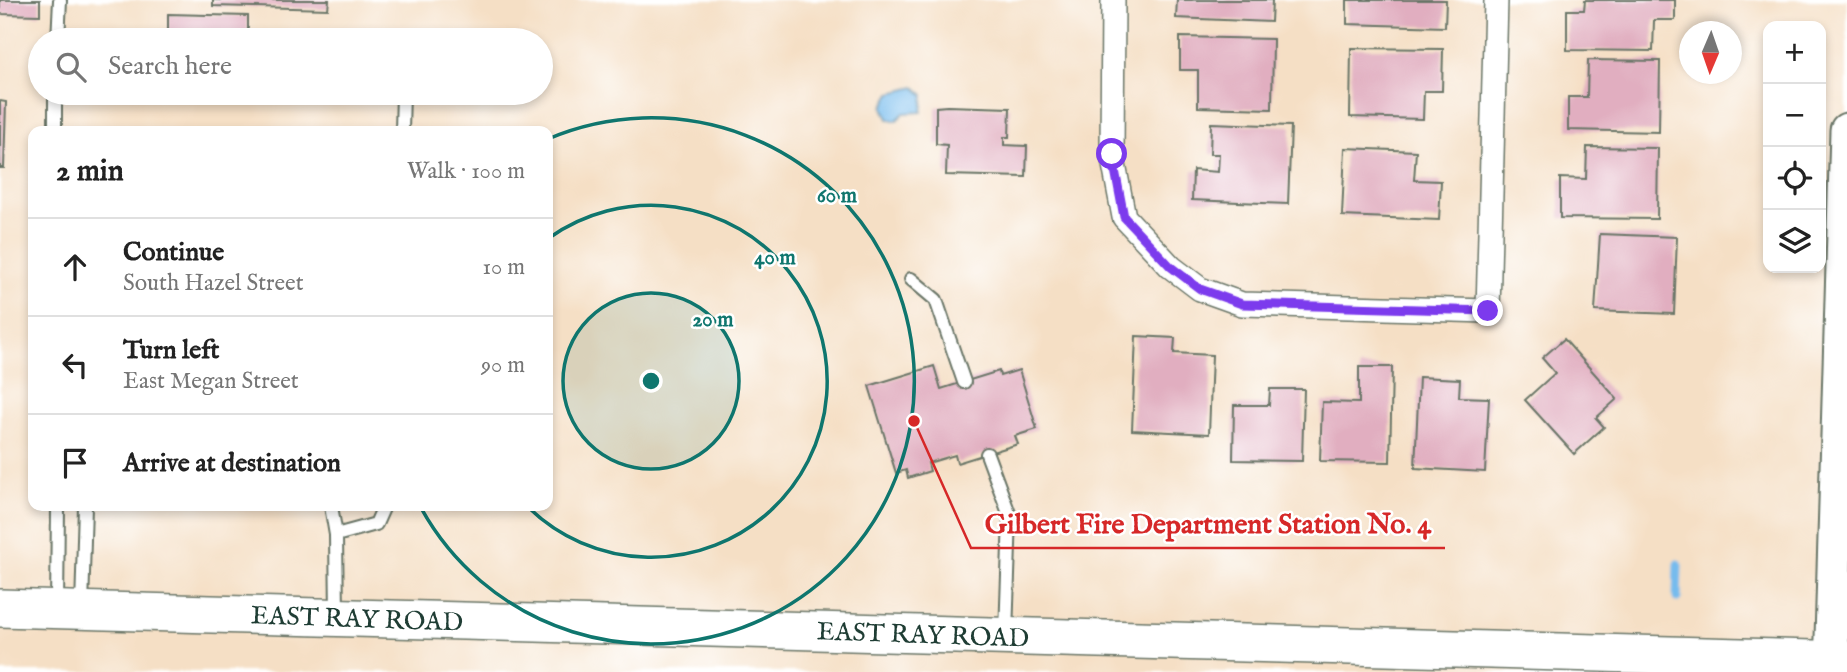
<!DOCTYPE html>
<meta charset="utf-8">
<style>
:root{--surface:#fff;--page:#f2f2f2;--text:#222;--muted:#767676;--line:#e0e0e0}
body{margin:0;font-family:"IM FELL English",serif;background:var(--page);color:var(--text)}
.controls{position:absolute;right:21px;top:21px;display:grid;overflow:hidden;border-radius:14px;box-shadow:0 4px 10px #0003}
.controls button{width:63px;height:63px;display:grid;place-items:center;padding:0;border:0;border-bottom:2px solid var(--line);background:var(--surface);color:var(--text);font:35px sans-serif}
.compass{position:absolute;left:1679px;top:21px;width:63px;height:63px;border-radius:50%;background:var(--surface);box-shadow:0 4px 10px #0003;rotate:182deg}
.stop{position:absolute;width:21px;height:21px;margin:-16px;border:5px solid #7c3aed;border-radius:50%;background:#fff}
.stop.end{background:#7c3aed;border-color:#fff;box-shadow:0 2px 7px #0008}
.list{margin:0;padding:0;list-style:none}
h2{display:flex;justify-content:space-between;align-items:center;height:91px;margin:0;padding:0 28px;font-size:30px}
h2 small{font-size:23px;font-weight:400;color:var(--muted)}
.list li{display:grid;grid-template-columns:46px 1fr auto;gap:21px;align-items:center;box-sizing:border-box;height:98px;padding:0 28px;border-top:2px solid var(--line)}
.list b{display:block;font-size:26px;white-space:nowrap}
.list p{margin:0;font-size:23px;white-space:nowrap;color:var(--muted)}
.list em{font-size:23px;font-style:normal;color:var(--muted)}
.icon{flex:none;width:38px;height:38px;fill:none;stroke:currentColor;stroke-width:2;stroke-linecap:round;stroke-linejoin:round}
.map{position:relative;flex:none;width:1847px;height:672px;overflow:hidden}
.search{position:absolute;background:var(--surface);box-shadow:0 4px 10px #0003;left:28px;top:28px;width:525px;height:77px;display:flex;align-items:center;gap:18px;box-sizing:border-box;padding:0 24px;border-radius:38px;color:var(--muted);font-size:26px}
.panel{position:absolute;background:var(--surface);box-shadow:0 4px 10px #0003;left:28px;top:126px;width:525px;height:385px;border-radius:14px}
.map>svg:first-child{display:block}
.water{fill:#76bbed;stroke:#4a7c90;stroke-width:2}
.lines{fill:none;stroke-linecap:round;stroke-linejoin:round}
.stream{stroke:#76bbed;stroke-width:9}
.building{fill:#e1aec0}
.service-casing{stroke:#6a7667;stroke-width:16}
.minor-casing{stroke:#6a7667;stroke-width:26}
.secondary-casing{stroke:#6a7667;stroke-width:37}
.primary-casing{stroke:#6a7667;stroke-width:40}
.service{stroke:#fff;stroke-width:12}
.minor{stroke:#fff;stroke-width:23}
.secondary{stroke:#fff;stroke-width:33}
.primary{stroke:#fff;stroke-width:37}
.route{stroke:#7c3aed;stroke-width:9}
.ring{fill:none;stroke:#0f766e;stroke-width:3.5}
.labels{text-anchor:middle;stroke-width:5;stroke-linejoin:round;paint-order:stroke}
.street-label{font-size:26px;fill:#1f3d34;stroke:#fff}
.centre{fill:#0f766e;stroke:#fff;stroke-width:3.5}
.ring-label{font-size:21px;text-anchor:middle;font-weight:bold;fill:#0f766e;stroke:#fff;stroke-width:5;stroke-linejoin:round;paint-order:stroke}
.leader{fill:none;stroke:#d62828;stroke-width:2.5}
.callout-dot{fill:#d62828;stroke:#fff;stroke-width:2.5}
.callout-label{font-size:28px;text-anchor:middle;font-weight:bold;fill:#d62828;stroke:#fff;stroke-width:5;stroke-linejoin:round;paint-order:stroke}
</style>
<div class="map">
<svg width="1847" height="672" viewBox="0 0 1847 672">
<rect width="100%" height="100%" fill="#fff"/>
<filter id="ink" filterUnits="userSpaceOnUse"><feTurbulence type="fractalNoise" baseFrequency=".0143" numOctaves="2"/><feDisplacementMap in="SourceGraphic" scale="14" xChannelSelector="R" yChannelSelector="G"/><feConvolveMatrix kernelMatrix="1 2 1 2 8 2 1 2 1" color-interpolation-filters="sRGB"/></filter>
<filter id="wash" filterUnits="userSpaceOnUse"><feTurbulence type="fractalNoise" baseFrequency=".00686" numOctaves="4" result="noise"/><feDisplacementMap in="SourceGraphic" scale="28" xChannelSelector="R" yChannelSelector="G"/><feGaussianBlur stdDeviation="1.57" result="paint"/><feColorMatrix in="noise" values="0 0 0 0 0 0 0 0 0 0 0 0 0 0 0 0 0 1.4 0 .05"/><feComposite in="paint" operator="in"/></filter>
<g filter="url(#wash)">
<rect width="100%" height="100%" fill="#f5dfc5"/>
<!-- water -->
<path class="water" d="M915,87L924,95L922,112L904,113L896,121L888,119L883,107L891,93Z"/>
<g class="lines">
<!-- stream -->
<path class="stream" d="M1677,598L1678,564"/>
</g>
<g id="blocks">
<!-- building -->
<g class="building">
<path d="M0,0H40V15L0,14Z"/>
<path d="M213,0H329L328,9L213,6Z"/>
<path d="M1177,0H1272L1271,22L1176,18Z"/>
<path d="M1347,0H1446L1445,27L1347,24Z"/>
<path d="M1585,0H1675V20H1654L1653,51L1567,50V10H1584Z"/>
<path d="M168,14L248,16V40H168Z"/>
<path d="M1180,37L1273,39L1272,109L1198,107V70H1180Z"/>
<path d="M1351,48L1443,49L1442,91H1424L1423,119L1350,117Z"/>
<path d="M1588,60L1660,61L1659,132L1568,130V97H1587Z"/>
<path d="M0,101L6,102L4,168H0Z"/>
<path d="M947,106L1010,108L1009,137H1004V145L1027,146L1026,177L946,175L947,145L936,144V107Z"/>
<path d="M1211,123L1291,126L1288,204L1192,200L1193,170L1218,172L1219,154H1210Z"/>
<path d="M1587,147L1658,148L1657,219L1560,218V178L1586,179Z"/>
<path d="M1345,148L1416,151L1414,180L1441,181L1439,220L1342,216Z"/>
<path d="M1600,234L1677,237L1674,314L1595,311Z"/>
<path d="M1136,336L1175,338L1174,353L1212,355L1209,434L1132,430Z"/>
<path d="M1564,339L1617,399L1596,418L1604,427L1574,454L1525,400L1555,373L1542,358Z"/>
<path d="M934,366L941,389L999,371L1000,376L1019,370L1037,429L1015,436L1018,444L957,463L955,455L928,463L930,471L908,478L906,470L896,473L869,386Z"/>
<path d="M1359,367H1392L1390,462L1320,461L1322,402L1359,403Z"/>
<path d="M1419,377L1460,379L1459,397L1489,398L1485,472L1415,468Z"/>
<path d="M1270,389H1304L1302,461L1233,460L1234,405H1269Z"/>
</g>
</g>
</g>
<g filter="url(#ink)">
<use href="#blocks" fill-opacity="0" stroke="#6a7667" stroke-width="2"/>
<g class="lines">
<defs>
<g id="service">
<path d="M58,40L60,0"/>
<path d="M55,131V93"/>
<path d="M402,131L403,93"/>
<path d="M911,279L936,300L964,382"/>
<path d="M987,454L1010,516L1006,634"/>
<path d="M331,506L336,535L337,614"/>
<path d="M336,535L376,524L384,506"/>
<path d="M57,607L58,506"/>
<path d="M82,607L85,506"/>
</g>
<path id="minor" d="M1113,0L1112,154L1124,217L1171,267L1200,289L1242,304L1488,311L1496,0"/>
<path id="secondary" d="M1831,672L1847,130"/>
<path id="primary" d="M0,608L1847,660"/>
</defs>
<!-- service casing -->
<use href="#service" class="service-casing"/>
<!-- minor casing -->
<use href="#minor" class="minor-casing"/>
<!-- secondary casing -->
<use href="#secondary" class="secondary-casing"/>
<!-- primary casing -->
<use href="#primary" class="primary-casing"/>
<!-- service -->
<use href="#service" class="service"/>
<!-- minor -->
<use href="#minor" class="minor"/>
<!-- secondary -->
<use href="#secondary" class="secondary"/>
<!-- primary -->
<use href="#primary" class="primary"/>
</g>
</g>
<g class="lines" filter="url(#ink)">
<!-- route -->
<path class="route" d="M1112,154L1124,217L1171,267L1200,289L1242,304L1488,311"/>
</g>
<!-- distance rings -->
<circle cx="651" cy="381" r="88" fill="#0f766e" fill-opacity=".12"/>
<g class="ring">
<circle cx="651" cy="381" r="88"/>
<path d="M549 238A176 176 0 1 1 528 507"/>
<path d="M548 139A263 263 0 1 1 420 506"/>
</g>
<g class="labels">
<!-- street labels -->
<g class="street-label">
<text transform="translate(357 618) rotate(2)" y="9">EAST RAY ROAD</text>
<text transform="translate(923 634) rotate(2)" y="9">EAST RAY ROAD</text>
</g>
</g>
<circle cx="651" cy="381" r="10" class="centre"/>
<g class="ring-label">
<text x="837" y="202">60 m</text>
<text x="775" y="264">40 m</text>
<text x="713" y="326">20 m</text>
</g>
<!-- callouts -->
<path class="leader" d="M914 421L971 548H1445"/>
<circle class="callout-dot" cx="914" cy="421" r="7"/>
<g class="callout-label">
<text x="1208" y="533">Gilbert Fire Department Station No. 4</text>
</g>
</svg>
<div class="controls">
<button>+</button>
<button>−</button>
<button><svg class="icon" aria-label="locate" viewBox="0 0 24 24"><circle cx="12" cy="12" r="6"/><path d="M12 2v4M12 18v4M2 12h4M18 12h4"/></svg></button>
<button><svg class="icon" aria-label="layers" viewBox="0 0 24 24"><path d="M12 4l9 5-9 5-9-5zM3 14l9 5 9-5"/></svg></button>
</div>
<svg class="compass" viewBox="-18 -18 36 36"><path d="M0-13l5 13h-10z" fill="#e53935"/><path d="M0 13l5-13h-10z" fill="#767676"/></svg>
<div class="stop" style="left:1112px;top:154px"></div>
<div class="stop end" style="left:1488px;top:311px"></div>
<div class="search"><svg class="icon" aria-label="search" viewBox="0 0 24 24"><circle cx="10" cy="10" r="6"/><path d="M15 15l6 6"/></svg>Search here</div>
<section class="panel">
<h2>2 min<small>Walk · 100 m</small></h2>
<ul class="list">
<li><svg class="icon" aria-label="ahead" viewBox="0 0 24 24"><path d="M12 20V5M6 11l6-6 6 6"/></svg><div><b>Continue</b><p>South Hazel Street</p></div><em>10 m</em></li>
<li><svg class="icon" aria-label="left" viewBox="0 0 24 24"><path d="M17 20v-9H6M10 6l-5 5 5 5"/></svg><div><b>Turn left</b><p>East Megan Street</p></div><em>90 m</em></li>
<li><svg class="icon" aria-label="arrive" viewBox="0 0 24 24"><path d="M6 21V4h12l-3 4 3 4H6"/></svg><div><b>Arrive at destination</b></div></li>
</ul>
</section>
</div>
